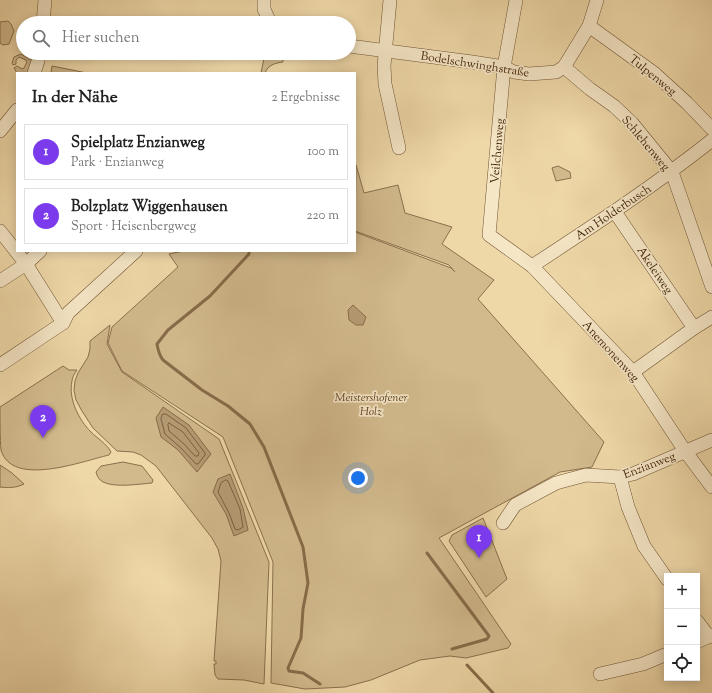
<!DOCTYPE html>
<html lang="de">
<meta charset="utf-8">
<style>
:root{--surface:#fff;--page:#f2f2f2;--text:#222;--muted:#767676;--line:#e0e0e0;--accent:#7c3aed}
body{margin:0;font-family:"Sorts Mill Goudy",serif;background:var(--page);color:var(--text)}
.controls{position:absolute;right:12px;bottom:12px;display:grid;overflow:hidden;border-radius:0px;box-shadow:0 2px 10px #0003}
.controls button{width:36px;height:36px;display:grid;place-items:center;padding:0;border:0;border-bottom:1px solid var(--line);background:var(--surface);color:var(--text);font:20px sans-serif}
.you{position:absolute;left:358px;top:478px;width:14px;height:14px;margin:-10px;border:3px solid #fff;border-radius:50%;background:#1a73e8;box-shadow:0 0 0 6px #1a73e833}
.badge{display:grid;place-items:center;width:26px;height:26px;border-radius:50%;background:var(--accent);color:#fff;font-size:13px;font-weight:700}
.pin{position:absolute;translate:-50% -33px;filter:drop-shadow(0 1px 2px #0008)}
.pin::after{content:'';position:absolute;top:21px;width:14px;height:12px;background:inherit;clip-path:polygon(0 0,100% 0,50% 100%)}
.list{margin:0;padding:0;list-style:none}
h2{display:flex;justify-content:space-between;align-items:center;height:52px;margin:0;padding:0 16px;font-size:17px}
h2 small{font-size:13px;font-weight:400;color:var(--muted)}
.list li{display:grid;grid-template-columns:26px 1fr auto;gap:12px;align-items:center;box-sizing:border-box;height:56px;margin:0 8px 8px;padding:0 8px;border:1px solid var(--line);border-radius:0px}
.list b{display:block;font-size:15px;white-space:nowrap}
.list p{margin:0;font-size:13px;white-space:nowrap;color:var(--muted)}
.list em{font-size:13px;font-style:normal;color:var(--muted)}
.icon{flex:none;width:22px;height:22px;fill:none;stroke:currentColor;stroke-width:2;stroke-linecap:round;stroke-linejoin:round}
.map{position:relative;flex:none;width:712px;height:693px;overflow:hidden}
.search{position:absolute;background:var(--surface);box-shadow:0 2px 10px #0003;left:16px;top:16px;width:340px;height:44px;display:flex;align-items:center;gap:10px;box-sizing:border-box;padding:0 14px;border-radius:22px;color:var(--muted);font-size:15px}
.panel{position:absolute;background:var(--surface);box-shadow:0 2px 10px #0003;left:16px;top:72px;width:340px;height:180px;border-radius:0px}
.map>svg:first-child{display:block}
.green{fill:#d2ba8d;stroke:#8a704c}
.water{fill:#b59b73;stroke:#876c49}
.lines{fill:none;stroke-linecap:round;stroke-linejoin:round}
.shore{stroke:#7c603f;stroke-width:1}
.stream{stroke:#876c49;stroke-width:3}
.minor-casing{stroke:#6e5232;stroke-width:14}
.minor{stroke:#f5e6c6;stroke-width:13}
.labels{text-anchor:middle;stroke-width:3.5;stroke-linejoin:round;paint-order:stroke}
.street-label{font-size:12px;fill:#43260b;stroke:#f5e6c6}
.park-label{font-size:12px;font-style:italic;fill:#604425;stroke:#f5e6c6}
</style>
<div class="map">
<svg width="712" height="693" viewBox="0 0 712 693">
<rect width="100%" height="100%" fill="#efd8a8"/>
<filter id="stains"><feTurbulence type="fractalNoise" baseFrequency=".005" numOctaves="4"/><feColorMatrix values="0 0 0 0 .2 0 0 0 0 .09 0 0 0 0 .02 0 0 0 .5 -.17"/></filter>
<radialGradient id="worn" r=".72"><stop offset=".6" stop-color="#630" stop-opacity="0"/><stop offset="1" stop-color="#630" stop-opacity=".3"/></radialGradient>
<!-- green -->
<g class="green">
<path d="M0,22L8,21L11,24L14,31L9,44L3,45L0,43Z"/>
<path d="M269,53H283V62C275,63 268,65 265,73H261L264,58Z"/>
<path d="M21,54L32,61L29,73H17L14,68L17,66L22,69L24,68L27,62L26,60L19,57L16,60V64L13,65L12,63L14,57Z"/>
<path d="M52,66L87,73H51Z"/>
<path d="M356,165L364,193L398,185L405,213L452,227L442,244L494,280L478,299L604,442L592,467L560,472L439,538L511,644L508,648L466,658L450,656L420,660L371,680L345,687L305,689L271,683L273,562L223,437L122,371L108,343L112,327L178,267L169,254L183,251H355V232L451,268L455,272L449,265L355,231Z"/>
<path d="M558,166L570,172L571,178L556,181L552,168Z"/>
<path d="M110,325L107,344L122,372L219,439L269,562L264,684L244,680L218,679L215,675L214,664H216V661H214L221,561L218,549L212,538L156,466L141,455L133,452L117,451L93,428L82,411L76,400L74,390L75,381L78,373L88,357L90,349V341Z"/>
<path d="M63,366L69,370H77C75,373 72,377 72,381C68,399 79,420 91,432C97,438 107,444 111,452L109,455C83,461 12,488 1,450C0,440 0,418 0,407Z"/>
<path d="M123,462L142,466L153,480L152,483C139,484 115,488 103,482C99,480 97,476 96,472L101,466Z"/>
<path d="M0,465L12,473L24,484C16,488 9,488 0,487Z"/>
<path d="M483,518L507,579L486,597L449,541L452,535Z"/>
</g>
<!-- water -->
<g class="water">
<path d="M353,305L366,317L363,325H356L349,320L348,310Z"/>
<path d="M163,407L189,425L211,454L197,472L178,450L161,437L156,418Z"/>
<path d="M230,474L243,508L248,530L234,536L226,514L213,492L218,479Z"/>
</g>
<g class="lines">
<!-- shore -->
<g class="shore">
<path d="M163,414H166L186,428L205,453V455L198,464H196L181,448L165,434L161,419Z"/>
<path d="M169,423L183,432L199,453L198,456H195L184,444L169,431L168,425Z"/>
<path d="M226,480L228,481L240,509L243,527L238,530L235,529L229,513L218,492L221,483Z"/>
</g>
<!-- stream -->
<g class="stream">
<path d="M249,251V254L210,296L168,330L157,344C158,350 159,355 163,360L202,390L228,406L250,424L264,447L303,547L308,583L303,609L301,638L288,668L289,671L303,673L320,684"/>
<path d="M427,553L489,636L487,639L452,649"/>
<path d="M467,665L493,693"/>
</g>
<defs>
<g id="minor">
<path d="M264,0V9L270,23"/>
<path d="M390,0L384,66L385,84L399,148"/>
<path d="M516,0L504,67L489,235L532,266L633,372L685,451L712,487"/>
<path d="M43,23L45,0"/>
<path d="M589,26L654,73L687,103L712,129"/>
<path d="M349,46L472,62L504,67L514,72L529,74L556,72L564,67L589,26L597,0"/>
<path d="M564,67L590,89L614,106L632,123L672,172L712,287"/>
<path d="M34,73L38,61L39,53"/>
<path d="M0,131L17,110"/>
<path d="M615,212L694,328"/>
<path d="M0,231L26,264L63,323"/>
<path d="M532,266C593,226 654,186 712,140"/>
<path d="M0,281L26,264L40,251"/>
<path d="M0,365L63,323L68,313L136,251"/>
<path d="M633,372L694,328L712,317"/>
<path d="M620,477L628,507L644,546L667,579"/>
<path d="M503,523L515,505L556,483L586,475L620,477L633,474L712,440"/>
<path d="M697,621L709,637"/>
<path d="M697,642L712,635"/>
<path d="M600,674L643,664L667,654"/>
</g>
</defs>
<!-- minor casing -->
<use href="#minor" class="minor-casing"/>
<!-- minor -->
<use href="#minor" class="minor"/>
</g>
<g class="labels">
<!-- street labels -->
<g class="street-label">
<text transform="translate(475 64) rotate(9)" y="4">Bodelschwinghstraße</text>
<text transform="translate(653 75) rotate(39)" y="4">Tulpenweg</text>
<text transform="translate(646 143) rotate(50)" y="4">Schlehenweg</text>
<text transform="translate(497 151) rotate(-85)" y="4">Veilchenweg</text>
<text transform="translate(613 212) rotate(-34)" y="4">Am Holderbusch</text>
<text transform="translate(655 270) rotate(56)" y="4">Akeleiweg</text>
<text transform="translate(611 351) rotate(48)" y="4">Anemonenweg</text>
<text transform="translate(649 465) rotate(-21)" y="4">Enzianweg</text>
</g>
<!-- park labels -->
<g class="park-label">
<text x="371" y="401">Meistershofener<tspan x="371" dy="14">Holz</tspan></text>
</g>
</g>
<rect width="100%" height="100%" filter="url(#stains)"/>
<rect width="100%" height="100%" fill="url(#worn)"/>
</svg>
<div class="controls">
<button>+</button>
<button>−</button>
<button><svg class="icon" aria-label="locate" viewBox="0 0 24 24"><circle cx="12" cy="12" r="6"/><path d="M12 2v4M12 18v4M2 12h4M18 12h4"/></svg></button>
</div>
<div class="you"></div>
<div class="pin badge" style="left:479px;top:558px">1</div>
<div class="pin badge" style="left:43px;top:438px">2</div>
<div class="search"><svg class="icon" aria-label="search" viewBox="0 0 24 24"><circle cx="10" cy="10" r="6"/><path d="M15 15l6 6"/></svg>Hier suchen</div>
<section class="panel">
<h2>In der Nähe<small>2 Ergebnisse</small></h2>
<ul class="list">
<li><span class="badge">1</span><div><b>Spielplatz Enzianweg</b><p>Park · Enzianweg</p></div><em>100 m</em></li>
<li><span class="badge">2</span><div><b>Bolzplatz Wiggenhausen</b><p>Sport · Heisenbergweg</p></div><em>220 m</em></li>
</ul>
</section>
</div>
